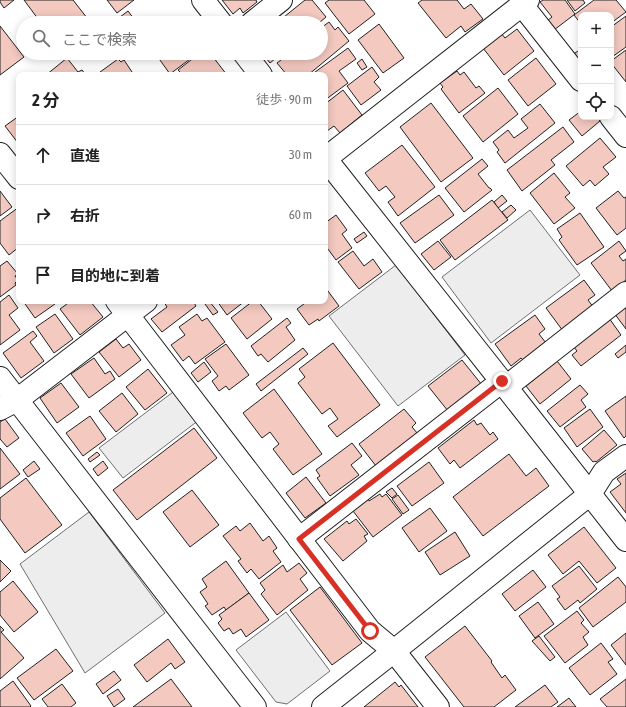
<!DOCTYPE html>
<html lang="ja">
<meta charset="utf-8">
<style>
:root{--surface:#fff;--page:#f6f6f6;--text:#222;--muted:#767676;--line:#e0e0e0}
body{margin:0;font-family:"Asap Condensed","Noto Sans JP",sans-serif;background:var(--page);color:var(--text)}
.controls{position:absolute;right:12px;top:12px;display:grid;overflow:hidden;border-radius:8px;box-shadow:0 2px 10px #0003}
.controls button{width:36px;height:36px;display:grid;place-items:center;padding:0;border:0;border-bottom:1px solid var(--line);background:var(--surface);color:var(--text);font:20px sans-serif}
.stop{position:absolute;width:12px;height:12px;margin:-9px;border:3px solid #d93025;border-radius:50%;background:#fff}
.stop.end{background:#d93025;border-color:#fff;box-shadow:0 1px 4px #0008}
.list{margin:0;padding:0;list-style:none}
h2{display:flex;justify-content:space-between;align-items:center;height:52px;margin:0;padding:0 16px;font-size:17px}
h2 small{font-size:13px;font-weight:400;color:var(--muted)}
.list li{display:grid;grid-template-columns:26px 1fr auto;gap:12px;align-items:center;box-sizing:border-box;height:60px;padding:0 16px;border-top:1px solid var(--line)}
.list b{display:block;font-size:15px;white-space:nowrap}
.list em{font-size:13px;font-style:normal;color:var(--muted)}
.icon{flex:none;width:22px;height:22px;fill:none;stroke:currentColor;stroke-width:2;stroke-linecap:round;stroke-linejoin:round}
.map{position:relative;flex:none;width:626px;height:707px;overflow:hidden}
.search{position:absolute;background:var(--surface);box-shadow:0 2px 10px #0003;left:16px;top:16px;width:312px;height:44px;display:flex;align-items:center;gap:10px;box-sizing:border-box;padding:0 14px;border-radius:22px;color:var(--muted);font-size:15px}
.panel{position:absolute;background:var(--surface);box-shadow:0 2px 10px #0003;left:16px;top:72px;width:312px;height:232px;border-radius:8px}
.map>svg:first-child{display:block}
.parking{fill:#ededed;stroke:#6f6f6f}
.building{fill:#f3c9c0;stroke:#222}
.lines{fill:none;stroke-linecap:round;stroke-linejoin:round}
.minor-casing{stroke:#222;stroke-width:24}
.minor{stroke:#fff;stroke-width:22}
.route{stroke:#d93025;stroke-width:5}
</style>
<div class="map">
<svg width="626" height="707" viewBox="0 0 626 707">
<rect width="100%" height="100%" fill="#fff"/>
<!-- parking -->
<g class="parking">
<path d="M530,210L580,275L491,343L442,277Z"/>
<path d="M396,265L465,355L398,406L329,316Z"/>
<path d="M177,389L199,420L123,478L99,448Z"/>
<path d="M89,512L165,613L85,673L20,564Z"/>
<path d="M286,612L330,671L287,704L276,702L236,650Z"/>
</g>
<!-- building -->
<g class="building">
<path d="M0,0H14L4,8L0,2Z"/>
<path d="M24,0H73L91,23H52L48,18L41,23Z"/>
<path d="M107,0H134L117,13Z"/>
<path d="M222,0H256L257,2L243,13L240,8L233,14Z"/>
<path d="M305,0H312L326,17L319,23H289L284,17Z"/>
<path d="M329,0H364L375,14L349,34L325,3Z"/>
<path d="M422,0H457L464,9L471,4L483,19L465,32L461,26L446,38L418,3Z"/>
<path d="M543,0H565L575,14L554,30L547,21L552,17L540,2Z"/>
<path d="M567,0H583L585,3L575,11Z"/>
<path d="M594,0H616L626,12L611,23V15H581V24L574,15Z"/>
<path d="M128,11L137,23H112Z"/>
<path d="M626,16V47L612,57L611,56V27Z"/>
<path d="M329,22L335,30L338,27L349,41L308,75H287L277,63L290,53H321V28Z"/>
<path d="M379,24L404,58L383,73L358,40Z"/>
<path d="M0,26L24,57L0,75Z"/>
<path d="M517,29L534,51L504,75L483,48L501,33L505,38Z"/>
<path d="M348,48L356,59L339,71L348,83L325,100V75H311Z"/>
<path d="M581,49V66L572,55Z"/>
<path d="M626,50V82L611,63V61Z"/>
<path d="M124,53H134L127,58Z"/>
<path d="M161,53H198L170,74L157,56Z"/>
<path d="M200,53H210L227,75H183L178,70Z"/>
<path d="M262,53H282L270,63Z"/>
<path d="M67,58L78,72L82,70L86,75H46Z"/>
<path d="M536,58L556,84L528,106L508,80Z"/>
<path d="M118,59L121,62L124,60L134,75H96Z"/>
<path d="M362,59L367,67L362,70L357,63Z"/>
<path d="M372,67L379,77L374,82L381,90L361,105L347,86Z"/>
<path d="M457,71L460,75L464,72L476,88L479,86L485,93L459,113L441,89L443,87L440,83Z"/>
<path d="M498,88L518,114L483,142L463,116Z"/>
<path d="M343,90L362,115L340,133L334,126L327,131L325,128V104Z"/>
<path d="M431,103L473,158L441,182L400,127Z"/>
<path d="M540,104L555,123L505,163L497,152L499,150L493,142L508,130L514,138L528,128L521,119Z"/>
<path d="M581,111V117H597L600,121L582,136L569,120Z"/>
<path d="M19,116V142L18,143L5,126Z"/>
<path d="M563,127L574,142L551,160L555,165L522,191L507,170Z"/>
<path d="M600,138L616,157L603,167L609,174L595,186L590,180L583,186L566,166Z"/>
<path d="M402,145L435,187L398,216L388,202L395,197L386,186L379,191L365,173Z"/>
<path d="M482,159L488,166L478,174L489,188H490L492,190L464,212L445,188Z"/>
<path d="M554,173L570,193L565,197L575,208L554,224L530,193Z"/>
<path d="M0,191L12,207L0,216Z"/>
<path d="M618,191L624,198L626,197V228L617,235L596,208Z"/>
<path d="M439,195L454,215L415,243L400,223Z"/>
<path d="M502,195L507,201L498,208L494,202Z"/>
<path d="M492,200L508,220L455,260L440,240Z"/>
<path d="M511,205L516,210L507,218L502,212Z"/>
<path d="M19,207V247L9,255L0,243V221Z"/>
<path d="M580,213L604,247L577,265L559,240L562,237L557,229Z"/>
<path d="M336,215L347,230L342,234L352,248L336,260L325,245V223Z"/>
<path d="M364,232L367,236L357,243L354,239Z"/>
<path d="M438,241L451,257L434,270L421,254Z"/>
<path d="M619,241L626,251L619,256L623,261L626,259V280L612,291L591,263Z"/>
<path d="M353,251L364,266L373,259L382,272L359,289L338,262Z"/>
<path d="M7,261L18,274L15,276L18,280L15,283L16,285L0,297V266Z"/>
<path d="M584,280L595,295L588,300L594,308L563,331L546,308Z"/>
<path d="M325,287L339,306L319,321L318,319L309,325L297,309L308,301H325Z"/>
<path d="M9,295L18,308L9,315L20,330L0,345V302Z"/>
<path d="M23,301H53L55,304L35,318Z"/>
<path d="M71,301H90L103,317L80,335L60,309Z"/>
<path d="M166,301H193L196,306L162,332L151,319L167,307L164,302Z"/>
<path d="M209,301L218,312L213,315L205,304Z"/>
<path d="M217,301H245L227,315Z"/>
<path d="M253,301H258L272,319L247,339L231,318Z"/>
<path d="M626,304V329L614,313Z"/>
<path d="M55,314L73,339L54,353L36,327Z"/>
<path d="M197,314L202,321L207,318L225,342L195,364L189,356L183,361L171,345L185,335L179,327Z"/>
<path d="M535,315L545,329L539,334L546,343L523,360L521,358L511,366L495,344Z"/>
<path d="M287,318L291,323L286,327L295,340L268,362L261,354L258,356L251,346Z"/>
<path d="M609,318L621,335L581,366L572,355L577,351L573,346Z"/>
<path d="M33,331L37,336L30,342L44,361L21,378L3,353Z"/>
<path d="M116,339L123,348L129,344L141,360L119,377L99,352Z"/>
<path d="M333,343L380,405L337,437L328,426L338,419L330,408L322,414L298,383L305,377L299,369Z"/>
<path d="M226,344L249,375L229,390L226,386L219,391L212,381L218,376L205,359Z"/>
<path d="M626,345V352L618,358L615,354Z"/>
<path d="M303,348L308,354L261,391L256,384Z"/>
<path d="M94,358L105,374L110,371L115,379L89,398L71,374Z"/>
<path d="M462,360L482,385L448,411L428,386Z"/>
<path d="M557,361L571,379L540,404L526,386Z"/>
<path d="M204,362L211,372L198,382L191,373Z"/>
<path d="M148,369L167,393L145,410L126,387Z"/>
<path d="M61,383L79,407L57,423L40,398Z"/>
<path d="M580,385L588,394L581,400L586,407L560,427L547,411Z"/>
<path d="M274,389L322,454L293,475L273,449L279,444L270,432L262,438L243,413Z"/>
<path d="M122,393L138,414L116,432L99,411Z"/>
<path d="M626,396V436L624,438L605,411Z"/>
<path d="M404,409L416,423L412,427L418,434L376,466L359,444Z"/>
<path d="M590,409L603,427L577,447L564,428Z"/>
<path d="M90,416L106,439L83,456L66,433Z"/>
<path d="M5,419L19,438L7,447L0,439V422Z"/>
<path d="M474,420L477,425L481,423L490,435L493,432L498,439L460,468L454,460L450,464L438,448Z"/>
<path d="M194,428L217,458L137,520L113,490Z"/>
<path d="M604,430L617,445L596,462L595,461L593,462L582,449Z"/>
<path d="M352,443L362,456L351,465L359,475L330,496L317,478L320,476L316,470Z"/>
<path d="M0,448L20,474L0,489Z"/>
<path d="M97,452L100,455L90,462L88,459Z"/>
<path d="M509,454L526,476L536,468L549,486L483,536L453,497Z"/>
<path d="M34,461L40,469L28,477L23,470Z"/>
<path d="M103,461L108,468L98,476L93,469Z"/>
<path d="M429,462L444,483L412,506L397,486Z"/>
<path d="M626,473V513L610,492L621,484L617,479Z"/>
<path d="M306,477L326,503L305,518L286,493Z"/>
<path d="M26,478L62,525L25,553L0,519V498Z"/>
<path d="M392,488L397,494L392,498L386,492Z"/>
<path d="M192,490L219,525L190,547L163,512Z"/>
<path d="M380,494L382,497L386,494L402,515L373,537L353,511L368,499L369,501Z"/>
<path d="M398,495L409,510L403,514L392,499Z"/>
<path d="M430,508L447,531L419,552L402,528Z"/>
<path d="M356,519L368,534L364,536L367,541L343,561L324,539L347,521L349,524Z"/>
<path d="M250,523L263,541L269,536L277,548L273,551L281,562L259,579L251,569L247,573L238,561L241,559L223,536L236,526L240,531Z"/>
<path d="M584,527L616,568L597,583L579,561L563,574L548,555Z"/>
<path d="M455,532L470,556L440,575L425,552Z"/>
<path d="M0,560L11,571L0,582Z"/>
<path d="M226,561L249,593L226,610L224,607L212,615L205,606L208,604L200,592L207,587L202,579Z"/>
<path d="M299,563L307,573L300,579L308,590L277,615L261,594L265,590L260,583L283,565L287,572Z"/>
<path d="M579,566L597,589L580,603L578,600L565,610L557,599L560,597L552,586Z"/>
<path d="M533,570L546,587L515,611L502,594Z"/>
<path d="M618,577L626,587V602L593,627L579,608Z"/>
<path d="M13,581L38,612L14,632L0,615V592Z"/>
<path d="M320,587L362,643L332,665L290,610Z"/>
<path d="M249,593L269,620L246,637L241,629L233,634L229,628L224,631L218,623L222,619L219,615Z"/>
<path d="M538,602L554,624L535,638L519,616Z"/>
<path d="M577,611L584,620L581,623L589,632L583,637L588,645L565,663L544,636Z"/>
<path d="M0,626L4,630L1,632L24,658L0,679Z"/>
<path d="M465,626L492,661L491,662L502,678L505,675L516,690L494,707H464L425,657Z"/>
<path d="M626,633V665L611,645Z"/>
<path d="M539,636L555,657L550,661L532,641Z"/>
<path d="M168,639L185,662L175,669L171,663L147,682L134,665Z"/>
<path d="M601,643L613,659L608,662L617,674L590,695L569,668Z"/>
<path d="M56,649L73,671L34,700L17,678Z"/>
<path d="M114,671L121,680L103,694L96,684Z"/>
<path d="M171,679L192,707H133Z"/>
<path d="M626,679V707H607L600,699Z"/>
<path d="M13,681L31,706L30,707H0V691Z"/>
<path d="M395,682L399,687L401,685L418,707H364Z"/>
<path d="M62,684L76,703L71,707H48L42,699Z"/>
<path d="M545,685L558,702L551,707H515Z"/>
<path d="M118,689L125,699L114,707L107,696Z"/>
<path d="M569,698L576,707H557Z"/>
</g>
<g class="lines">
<defs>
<g id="minor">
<path d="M203,0L221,23"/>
<path d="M522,5L581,80"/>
<path d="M252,23L281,0"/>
<path d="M244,53L261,75"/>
<path d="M611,117L626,136"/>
<path d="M0,154L19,178"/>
<path d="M325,158L506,387L626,540"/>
<path d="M325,159L528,0"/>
<path d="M117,301L370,631L394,651L438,707"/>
<path d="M0,378L255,707"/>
<path d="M506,387L626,293"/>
<path d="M0,409L17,400L146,301"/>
<path d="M299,539L502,381"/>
<path d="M323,707L394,651L590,494L604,472L626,456"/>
</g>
</defs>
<!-- minor casing -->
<use href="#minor" class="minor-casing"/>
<!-- minor -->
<use href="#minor" class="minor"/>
</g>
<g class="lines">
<!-- route -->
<path class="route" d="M370,631L299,539L502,381"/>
</g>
</svg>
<div class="controls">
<button>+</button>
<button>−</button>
<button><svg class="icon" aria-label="locate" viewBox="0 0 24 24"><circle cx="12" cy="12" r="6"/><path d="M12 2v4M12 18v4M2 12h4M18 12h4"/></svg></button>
</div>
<div class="stop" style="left:370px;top:631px"></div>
<div class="stop end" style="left:502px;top:381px"></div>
<div class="search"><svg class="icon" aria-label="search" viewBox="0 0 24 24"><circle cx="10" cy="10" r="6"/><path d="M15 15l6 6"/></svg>ここで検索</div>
<section class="panel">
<h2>2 分<small>徒歩 · 90 m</small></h2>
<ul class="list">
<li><svg class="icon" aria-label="ahead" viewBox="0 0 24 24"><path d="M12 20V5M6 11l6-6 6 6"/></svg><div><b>直進</b></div><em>30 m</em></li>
<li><svg class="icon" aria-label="right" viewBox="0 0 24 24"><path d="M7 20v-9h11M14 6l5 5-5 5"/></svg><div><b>右折</b></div><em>60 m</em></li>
<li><svg class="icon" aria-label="arrive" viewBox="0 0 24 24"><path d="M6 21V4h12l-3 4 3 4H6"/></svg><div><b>目的地に到着</b></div></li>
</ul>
</section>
</div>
